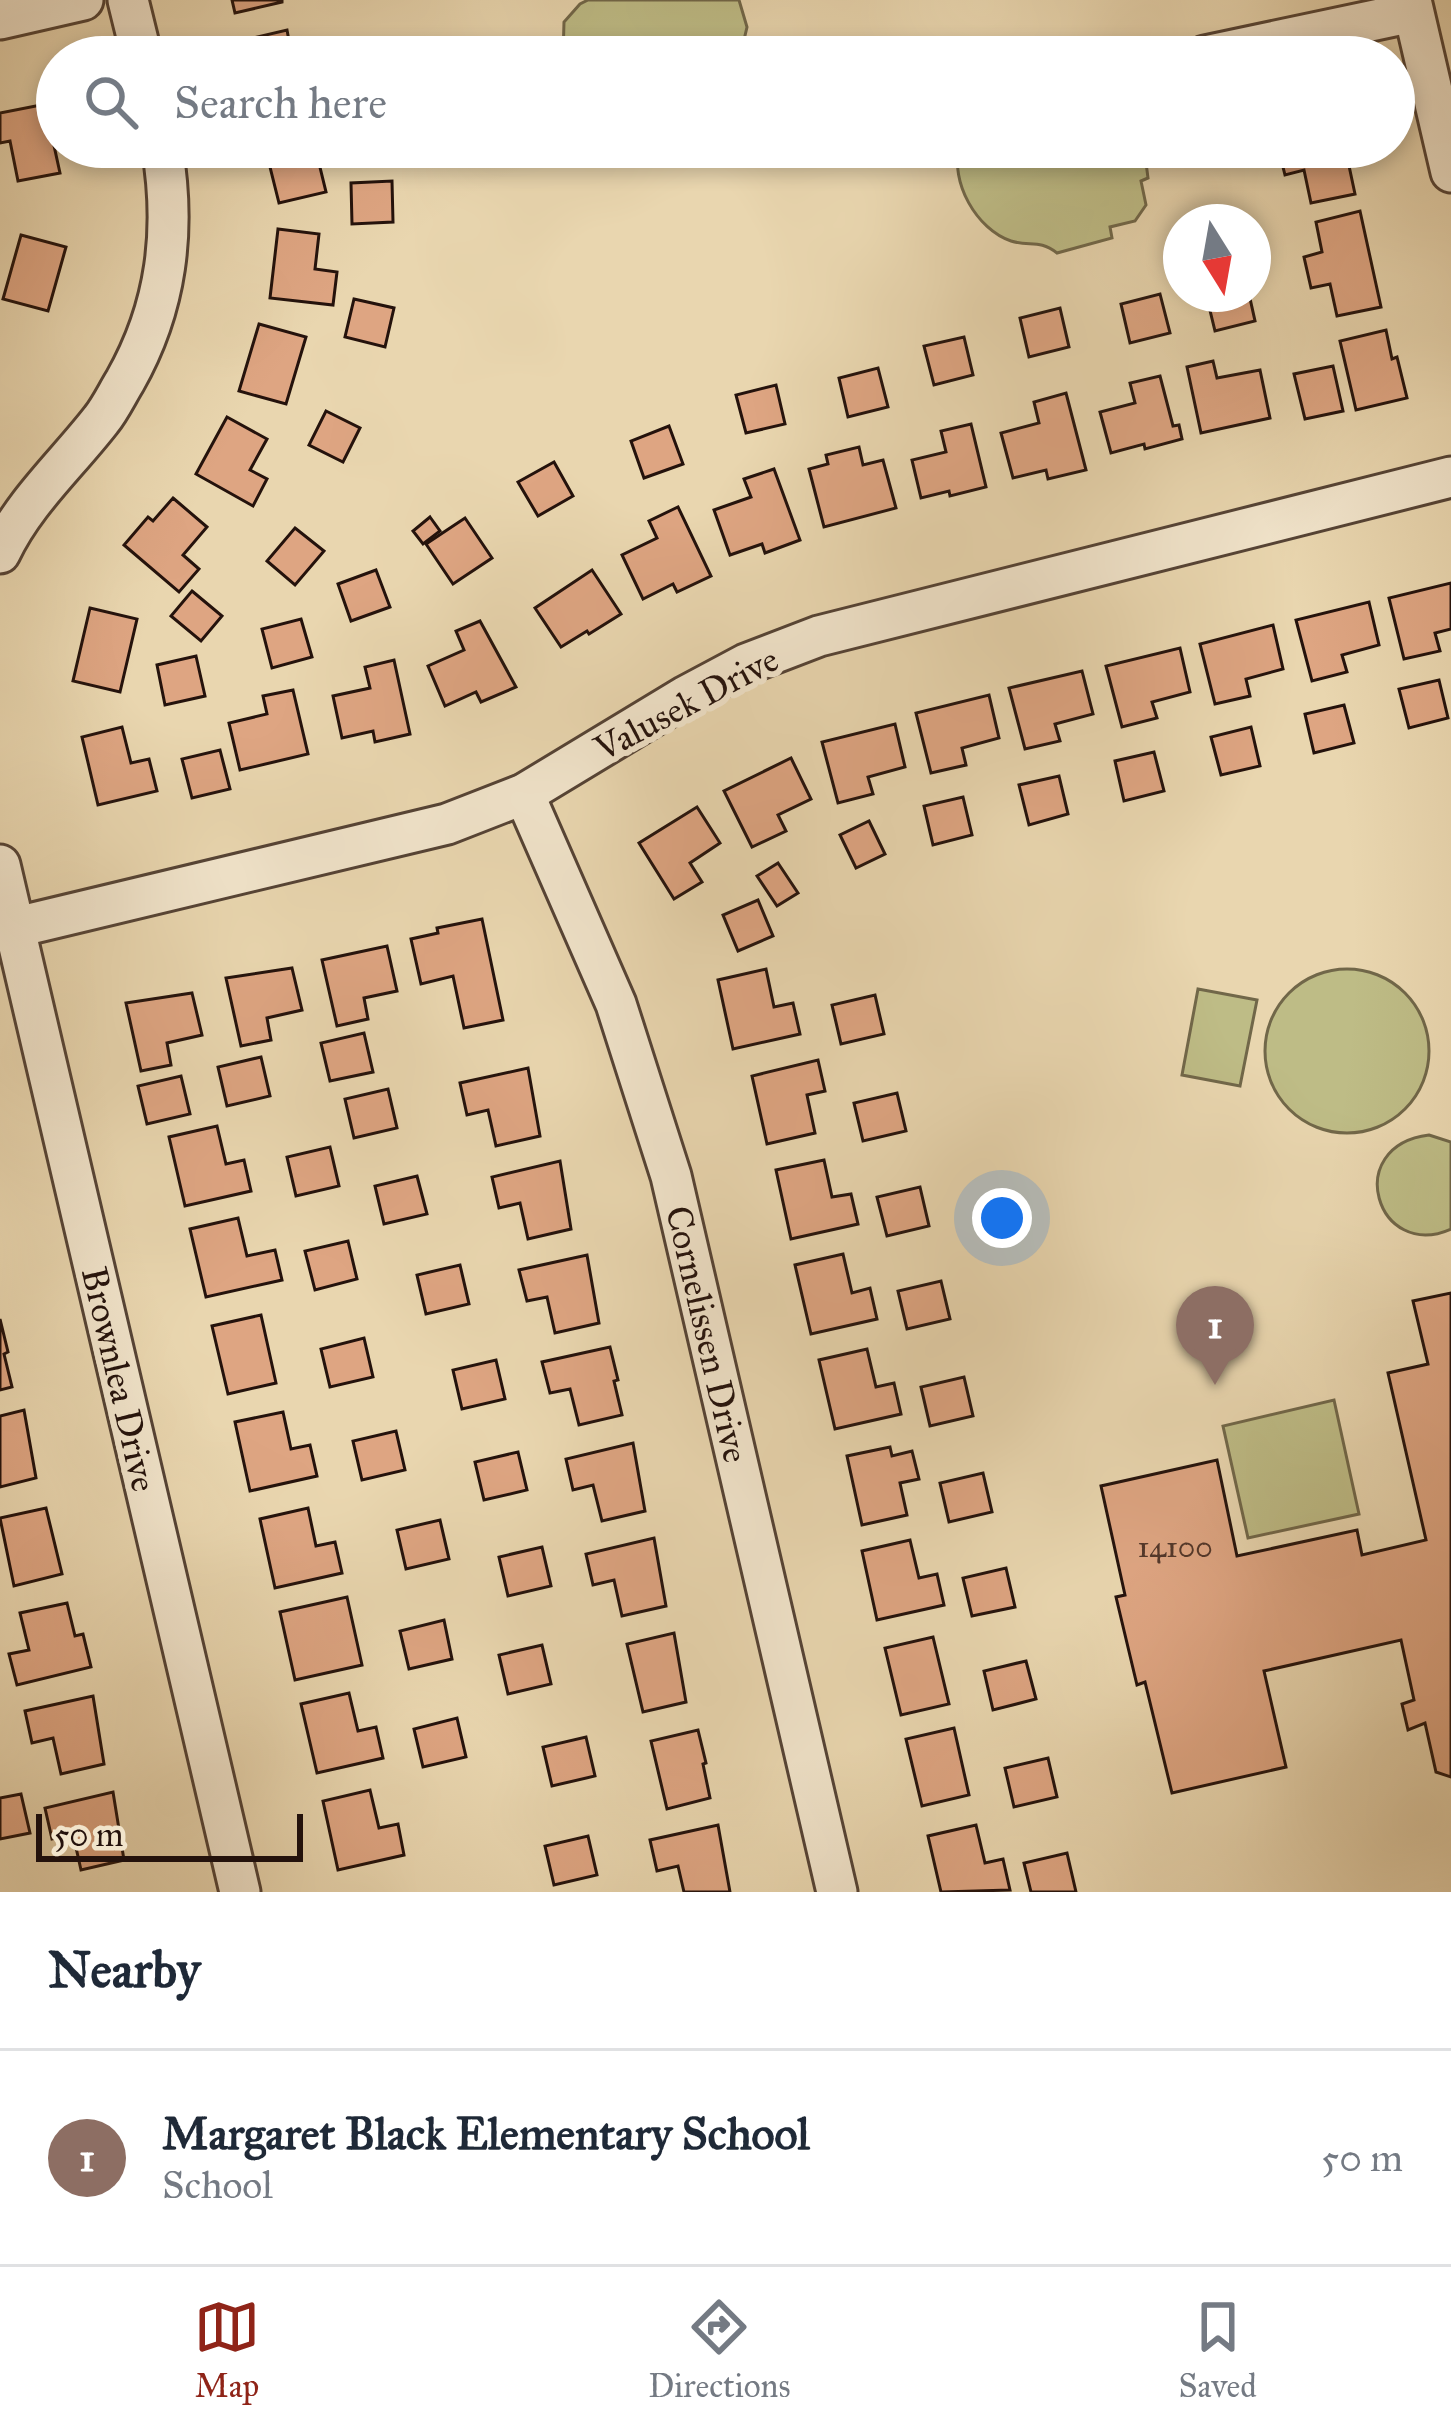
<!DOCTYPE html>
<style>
:root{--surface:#fff;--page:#f2f2f3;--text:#1f2937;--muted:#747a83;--line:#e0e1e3;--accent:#8f2418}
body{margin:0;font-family:"IM FELL Great Primer",serif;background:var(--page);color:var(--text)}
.compass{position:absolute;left:1163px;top:204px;width:108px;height:108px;border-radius:50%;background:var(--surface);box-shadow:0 6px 18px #0003;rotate:169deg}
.scale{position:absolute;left:36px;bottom:30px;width:267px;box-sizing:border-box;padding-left:12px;border:6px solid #24120c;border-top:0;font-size:33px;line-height:42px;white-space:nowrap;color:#24120c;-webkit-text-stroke:9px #f1e4cb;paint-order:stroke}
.you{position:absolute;left:1002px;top:1218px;width:42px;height:42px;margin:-30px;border:9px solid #fff;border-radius:50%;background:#1a73e8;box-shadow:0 0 0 18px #1a73e833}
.badge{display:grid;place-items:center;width:78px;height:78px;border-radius:50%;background:var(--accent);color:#fff;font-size:39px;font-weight:700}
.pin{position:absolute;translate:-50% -99px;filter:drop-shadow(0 3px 6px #0008)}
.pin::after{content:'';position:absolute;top:63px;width:42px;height:36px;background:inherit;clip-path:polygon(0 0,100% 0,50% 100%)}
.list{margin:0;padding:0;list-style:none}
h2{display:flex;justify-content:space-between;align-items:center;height:156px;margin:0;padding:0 48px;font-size:51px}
h2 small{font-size:39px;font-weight:400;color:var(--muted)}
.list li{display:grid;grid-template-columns:78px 1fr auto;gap:36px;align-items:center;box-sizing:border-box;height:216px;padding:0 48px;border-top:3px solid var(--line)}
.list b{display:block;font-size:45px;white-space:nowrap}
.list p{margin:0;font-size:39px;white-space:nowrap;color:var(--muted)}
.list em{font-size:39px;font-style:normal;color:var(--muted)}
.icon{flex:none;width:66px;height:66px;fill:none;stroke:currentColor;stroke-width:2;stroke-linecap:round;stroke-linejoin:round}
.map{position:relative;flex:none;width:1451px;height:1892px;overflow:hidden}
.search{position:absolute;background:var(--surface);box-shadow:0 6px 18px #0003;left:36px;right:36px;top:36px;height:132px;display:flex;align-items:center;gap:30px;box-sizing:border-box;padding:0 42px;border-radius:66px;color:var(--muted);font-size:45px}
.sheet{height:372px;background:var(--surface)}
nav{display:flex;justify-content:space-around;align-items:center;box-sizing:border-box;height:168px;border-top:3px solid var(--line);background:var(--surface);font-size:33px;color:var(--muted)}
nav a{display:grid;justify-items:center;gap:6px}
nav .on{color:var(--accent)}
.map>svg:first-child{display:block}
.green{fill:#bebc86;stroke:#716749;stroke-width:3}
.building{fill:#dea582;stroke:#24120c;stroke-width:3}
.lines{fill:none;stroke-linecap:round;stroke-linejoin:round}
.street-casing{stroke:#554335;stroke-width:45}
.street{stroke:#f1e4cb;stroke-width:39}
.labels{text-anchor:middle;stroke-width:12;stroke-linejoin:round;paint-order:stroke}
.number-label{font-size:30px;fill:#52372a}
.street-label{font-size:36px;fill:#24120c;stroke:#f1e4cb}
</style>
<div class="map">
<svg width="1451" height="1892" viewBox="0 0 1451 1892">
<rect width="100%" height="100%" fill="#e9d6af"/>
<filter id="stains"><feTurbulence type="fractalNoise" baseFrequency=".00167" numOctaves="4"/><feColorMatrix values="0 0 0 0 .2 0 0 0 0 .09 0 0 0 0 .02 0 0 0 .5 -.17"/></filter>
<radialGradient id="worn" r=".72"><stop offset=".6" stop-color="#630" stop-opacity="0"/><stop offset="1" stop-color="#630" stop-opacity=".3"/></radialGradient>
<!-- green -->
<g class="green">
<path d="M588,0H739L747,27L740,57H563L564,22L580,4Z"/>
<path d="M960,147H1144L1148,178L1141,181L1146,205L1135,221L1110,227L1112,238L1057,253C1039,239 1030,247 1011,241C977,230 949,181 960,147Z"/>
<circle cx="1347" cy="1051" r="82"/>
<path d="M1198,989L1257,1000L1240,1086L1182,1075Z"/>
<path d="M1429,1135L1451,1142V1229C1377,1262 1341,1146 1429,1135Z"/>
<path d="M1334,1400L1359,1514L1248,1538L1223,1426Z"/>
</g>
<!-- building -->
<g class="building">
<path d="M232,0H282V2L235,13Z"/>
<path d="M287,30L292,57H244L240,41Z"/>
<path d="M51,103L57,134V140L53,141L60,173L18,181L10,141L0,143V113Z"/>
<path d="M265,147H315L326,192L279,203Z"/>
<path d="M1278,147H1345L1355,194L1311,203L1304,170L1285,175Z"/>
<path d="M392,181L393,222L352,224L351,183Z"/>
<path d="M1360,211L1381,307L1337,316L1330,284L1311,288L1304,257L1322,252L1316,222Z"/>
<path d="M278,229L319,234L315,269L337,272L333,305L270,298Z"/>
<path d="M21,235L66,247L48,311L3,299Z"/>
<path d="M1160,294L1170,333L1130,343L1121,304Z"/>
<path d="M1206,294H1249L1255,321L1215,331Z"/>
<path d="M354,299L394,308L385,347L345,337Z"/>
<path d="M1060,308L1069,347L1029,357L1020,318Z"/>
<path d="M259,324L306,337L286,404L239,391Z"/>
<path d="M1386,330L1392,359L1397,357L1407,398L1356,410L1340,341Z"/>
<path d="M964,337L973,375L934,385L924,346Z"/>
<path d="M1213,361L1217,378L1260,370L1270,418L1201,433L1187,367Z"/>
<path d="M1333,366L1343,411L1305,419L1294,374Z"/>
<path d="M878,368L888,407L848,417L839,378Z"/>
<path d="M1160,376L1173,426L1179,425L1182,439L1145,449L1144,444L1111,453L1100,412L1135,403L1130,383Z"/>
<path d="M776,385L785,424L746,433L736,395Z"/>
<path d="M1066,393L1086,470L1048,479L1046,470L1013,478L1001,433L1039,423L1034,402Z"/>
<path d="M326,411L360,428L343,462L309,445Z"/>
<path d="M227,417L267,439L250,470L267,479L253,506L196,474Z"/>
<path d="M971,424L986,487L950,496L949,491L921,498L912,460L946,452L941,431Z"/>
<path d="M669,426L683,464L644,478L631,441Z"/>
<path d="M859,447L863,465L883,460L896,508L824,527L809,469L828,464L826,455Z"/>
<path d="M554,462L573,496L538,516L518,482Z"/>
<path d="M774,469L800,540L765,553L762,544L730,555L714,510L751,497L744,479Z"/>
<path d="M173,498L207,527L183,555L199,569L179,592L124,545L148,517L153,521Z"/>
<path d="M678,507L711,576L677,592L673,584L643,599L622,555L657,538L649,521Z"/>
<path d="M430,517L440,531L423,544L413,531Z"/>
<path d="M465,518L492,558L453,584L426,544Z"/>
<path d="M295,528L324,551L295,585L267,561Z"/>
<path d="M376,570L390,607L351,621L338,584Z"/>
<path d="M592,570L621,614L589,634L587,631L561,647L535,608Z"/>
<path d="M1451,583V629L1435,633L1440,651L1404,659L1389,598Z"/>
<path d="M192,591L222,616L201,641L171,616Z"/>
<path d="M1369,602L1379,645L1342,655L1347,672L1312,681L1296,620Z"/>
<path d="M90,608L137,619L120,692L73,681Z"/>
<path d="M301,619L312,657L272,668L262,629Z"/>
<path d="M480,621L516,687L481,702L476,692L445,706L428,666L464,650L456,631Z"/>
<path d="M1273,625L1283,669L1246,679L1250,696L1215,704L1200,644Z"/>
<path d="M1180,648L1190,692L1152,702L1157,718L1122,727L1106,666Z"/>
<path d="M196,656L205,696L165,705L157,665Z"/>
<path d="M394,660L410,734L375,742L373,731L342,738L333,696L370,688L365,667Z"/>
<path d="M1082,671L1093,714L1055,724L1060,741L1025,749L1009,688Z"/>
<path d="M1439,680L1448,718L1409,728L1399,689Z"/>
<path d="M293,690L308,754L240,770L229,723L267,714L263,696Z"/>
<path d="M989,695L999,738L962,748L966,765L931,773L916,713Z"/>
<path d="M1344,705L1354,743L1314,753L1305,714Z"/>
<path d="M895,724L905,767L868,777L873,794L838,803L822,742Z"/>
<path d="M122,727L131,763L149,759L157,791L98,805L82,737Z"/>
<path d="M1251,727L1260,766L1221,775L1211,737Z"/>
<path d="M220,750L230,789L192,798L182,759Z"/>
<path d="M1154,752L1164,791L1124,801L1115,761Z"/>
<path d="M791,758L811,799L778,815L786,831L752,847L724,791Z"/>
<path d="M1059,776L1068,814L1029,825L1019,785Z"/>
<path d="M963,797L972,835L933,845L924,806Z"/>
<path d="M697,807L720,843L690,863L702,882L674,899L639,843Z"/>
<path d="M869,821L885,854L856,868L840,835Z"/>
<path d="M778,863L798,893L777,906L757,876Z"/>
<path d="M758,900L773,936L738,951L723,915Z"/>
<path d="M482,919L503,1020L464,1028L453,976L421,984L411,939L438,933L437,928Z"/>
<path d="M387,946L397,991L364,998L368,1019L337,1026L322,960Z"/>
<path d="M292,968L302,1010L267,1018L271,1040L241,1046L226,978Z"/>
<path d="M766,969L774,1007L793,1003L800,1034L733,1049L718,980Z"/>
<path d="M192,993L202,1035L167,1043L171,1065L141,1071L126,1003Z"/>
<path d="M875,995L884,1034L841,1044L832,1005Z"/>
<path d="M364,1033L373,1072L330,1081L321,1043Z"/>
<path d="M261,1057L270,1096L227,1106L218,1067Z"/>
<path d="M818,1060L825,1091L807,1095L815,1133L767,1144L752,1076Z"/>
<path d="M528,1068L540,1136L496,1146L488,1110L467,1115L460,1083Z"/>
<path d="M181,1076L190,1114L147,1124L138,1086Z"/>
<path d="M388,1089L397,1128L354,1138L345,1099Z"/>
<path d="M897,1093L906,1131L863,1141L854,1103Z"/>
<path d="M217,1126L226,1164L244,1160L251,1191L185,1206L169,1137Z"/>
<path d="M330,1147L339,1186L296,1196L287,1157Z"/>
<path d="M824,1160L832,1197L851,1194L858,1224L791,1239L776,1170Z"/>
<path d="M560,1161L571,1229L528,1239L520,1203L499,1208L492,1177Z"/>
<path d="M417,1176L427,1214L384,1224L375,1186Z"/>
<path d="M920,1187L929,1226L887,1236L877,1197Z"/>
<path d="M238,1218L247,1256L275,1250L282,1280L206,1297L190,1229Z"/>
<path d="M348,1241L357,1279L315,1290L305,1251Z"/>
<path d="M843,1254L852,1293L870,1288L877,1319L811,1334L795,1265Z"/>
<path d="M587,1255L599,1323L555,1333L547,1297L527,1301L519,1270Z"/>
<path d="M460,1265L469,1304L426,1314L417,1275Z"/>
<path d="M941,1281L950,1319L907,1329L898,1291Z"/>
<path d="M1451,1293V1777L1436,1772L1425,1723L1408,1730L1402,1704L1414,1700L1401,1640L1264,1671L1286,1767L1172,1793L1145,1682L1137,1685L1116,1597L1125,1595L1101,1486L1217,1460L1237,1556L1357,1530L1362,1555L1426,1540L1388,1373L1428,1364L1413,1301Z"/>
<path d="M261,1315L276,1383L228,1394L212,1326Z"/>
<path d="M0,1319L8,1352L4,1354L12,1387L0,1390Z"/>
<path d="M364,1338L373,1377L330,1387L321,1349Z"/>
<path d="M610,1347L618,1380L614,1381L622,1415L579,1425L570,1389L550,1393L542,1362Z"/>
<path d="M867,1349L876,1387L894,1383L901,1414L835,1429L819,1360Z"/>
<path d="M496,1360L505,1399L462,1409L453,1370Z"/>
<path d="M964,1377L973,1416L930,1426L921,1387Z"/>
<path d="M24,1410L36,1478L0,1487V1416Z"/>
<path d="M283,1412L291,1449L310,1445L317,1476L250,1491L235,1422Z"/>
<path d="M396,1431L405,1470L362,1480L353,1441Z"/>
<path d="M633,1443L645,1511L602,1521L593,1485L573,1490L566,1459Z"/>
<path d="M890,1447L892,1456L912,1451L919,1479L900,1483L907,1515L862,1525L847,1456Z"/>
<path d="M518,1452L527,1490L484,1500L475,1462Z"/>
<path d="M983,1473L992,1512L949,1522L940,1483Z"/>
<path d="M46,1508L62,1574L14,1586L0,1518Z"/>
<path d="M308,1508L316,1546L335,1542L342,1573L275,1588L260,1519Z"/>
<path d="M440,1520L449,1559L406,1569L397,1530Z"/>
<path d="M654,1538L666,1606L622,1616L614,1580L593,1585L586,1554Z"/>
<path d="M910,1540L919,1578L937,1574L944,1605L877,1620L862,1551Z"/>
<path d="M542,1547L551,1586L508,1596L499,1557Z"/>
<path d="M1006,1568L1015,1607L972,1616L963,1578Z"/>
<path d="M347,1597L362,1665L295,1680L280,1612Z"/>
<path d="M67,1603L75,1636L83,1634L91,1667L17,1685L9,1654L29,1650L20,1613Z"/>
<path d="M444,1620L452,1659L409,1669L400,1631Z"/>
<path d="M674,1633L686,1702L643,1712L627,1644Z"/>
<path d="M933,1637L949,1704L901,1715L885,1648Z"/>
<path d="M542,1645L551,1684L508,1694L499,1655Z"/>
<path d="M1026,1661L1036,1699L993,1710L984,1671Z"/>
<path d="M349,1693L358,1731L376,1727L383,1758L317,1773L301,1704Z"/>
<path d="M93,1696L104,1764L61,1774L53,1738L32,1743L25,1711Z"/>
<path d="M457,1718L466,1757L423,1767L414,1729Z"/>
<path d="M954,1728L969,1795L922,1806L906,1739Z"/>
<path d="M698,1730L706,1763L703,1764L710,1798L667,1809L651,1741Z"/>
<path d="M586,1737L595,1776L552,1786L543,1747Z"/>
<path d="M1048,1758L1057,1797L1014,1807L1005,1768Z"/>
<path d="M370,1790L379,1828L398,1824L404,1855L338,1870L323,1801Z"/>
<path d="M113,1792L124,1860L81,1870L73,1834L52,1839L45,1808Z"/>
<path d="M21,1794L30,1833L0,1839V1798Z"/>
<path d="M718,1825L730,1892H684L678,1866L657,1871L650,1840Z"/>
<path d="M976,1825L985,1863L1003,1859L1010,1890L941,1892L928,1836Z"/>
<path d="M588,1836L597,1875L554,1885L545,1846Z"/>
<path d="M1067,1853L1076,1892H1031L1024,1863Z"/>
</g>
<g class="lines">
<defs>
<g id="street">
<path d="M128,0L142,57"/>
<path d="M1411,0L1451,172"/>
<path d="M0,19L83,0"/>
<path d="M1205,56L1413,12"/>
<path d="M0,553C24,502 66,465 101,420C110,409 117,394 125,381C167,307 176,230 162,147"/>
<path d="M524,794L616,1004L671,1176L837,1892"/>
<path d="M0,865L240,1892"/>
<path d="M0,931L447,824L524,794L686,696L746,664L819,636L1451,477"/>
</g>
</defs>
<!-- street casing -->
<use href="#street" class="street-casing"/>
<!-- street -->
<use href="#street" class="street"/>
</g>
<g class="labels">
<!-- number labels -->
<g class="number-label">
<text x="1175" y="1557">14100</text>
</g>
<!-- street labels -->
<g class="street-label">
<text transform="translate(686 703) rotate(-28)" y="13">Valusek Drive</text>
<text transform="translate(708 1334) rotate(77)" y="13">Cornelissen Drive</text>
<text transform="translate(120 1379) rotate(77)" y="13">Brownlea Drive</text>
</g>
</g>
<rect width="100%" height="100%" filter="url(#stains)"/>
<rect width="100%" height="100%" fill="url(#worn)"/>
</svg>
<svg class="compass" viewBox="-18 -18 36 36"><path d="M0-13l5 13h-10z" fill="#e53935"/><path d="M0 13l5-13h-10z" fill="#747a83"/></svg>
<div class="scale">50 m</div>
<div class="you"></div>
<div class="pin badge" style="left:1215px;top:1385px;background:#8d6e63">1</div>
<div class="search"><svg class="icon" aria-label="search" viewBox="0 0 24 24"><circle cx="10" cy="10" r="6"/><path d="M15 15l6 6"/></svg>Search here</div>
</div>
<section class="sheet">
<h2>Nearby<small></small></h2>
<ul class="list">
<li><span class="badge" style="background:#8d6e63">1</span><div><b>Margaret Black Elementary School</b><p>School</p></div><em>50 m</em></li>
</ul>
</section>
<nav>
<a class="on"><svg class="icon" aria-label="map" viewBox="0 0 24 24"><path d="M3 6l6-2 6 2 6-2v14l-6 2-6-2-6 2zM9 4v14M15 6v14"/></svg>Map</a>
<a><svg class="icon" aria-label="directions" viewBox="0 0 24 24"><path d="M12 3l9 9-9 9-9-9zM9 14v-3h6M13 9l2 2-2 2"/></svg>Directions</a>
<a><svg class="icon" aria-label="saved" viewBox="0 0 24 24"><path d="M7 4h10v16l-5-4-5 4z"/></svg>Saved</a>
</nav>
